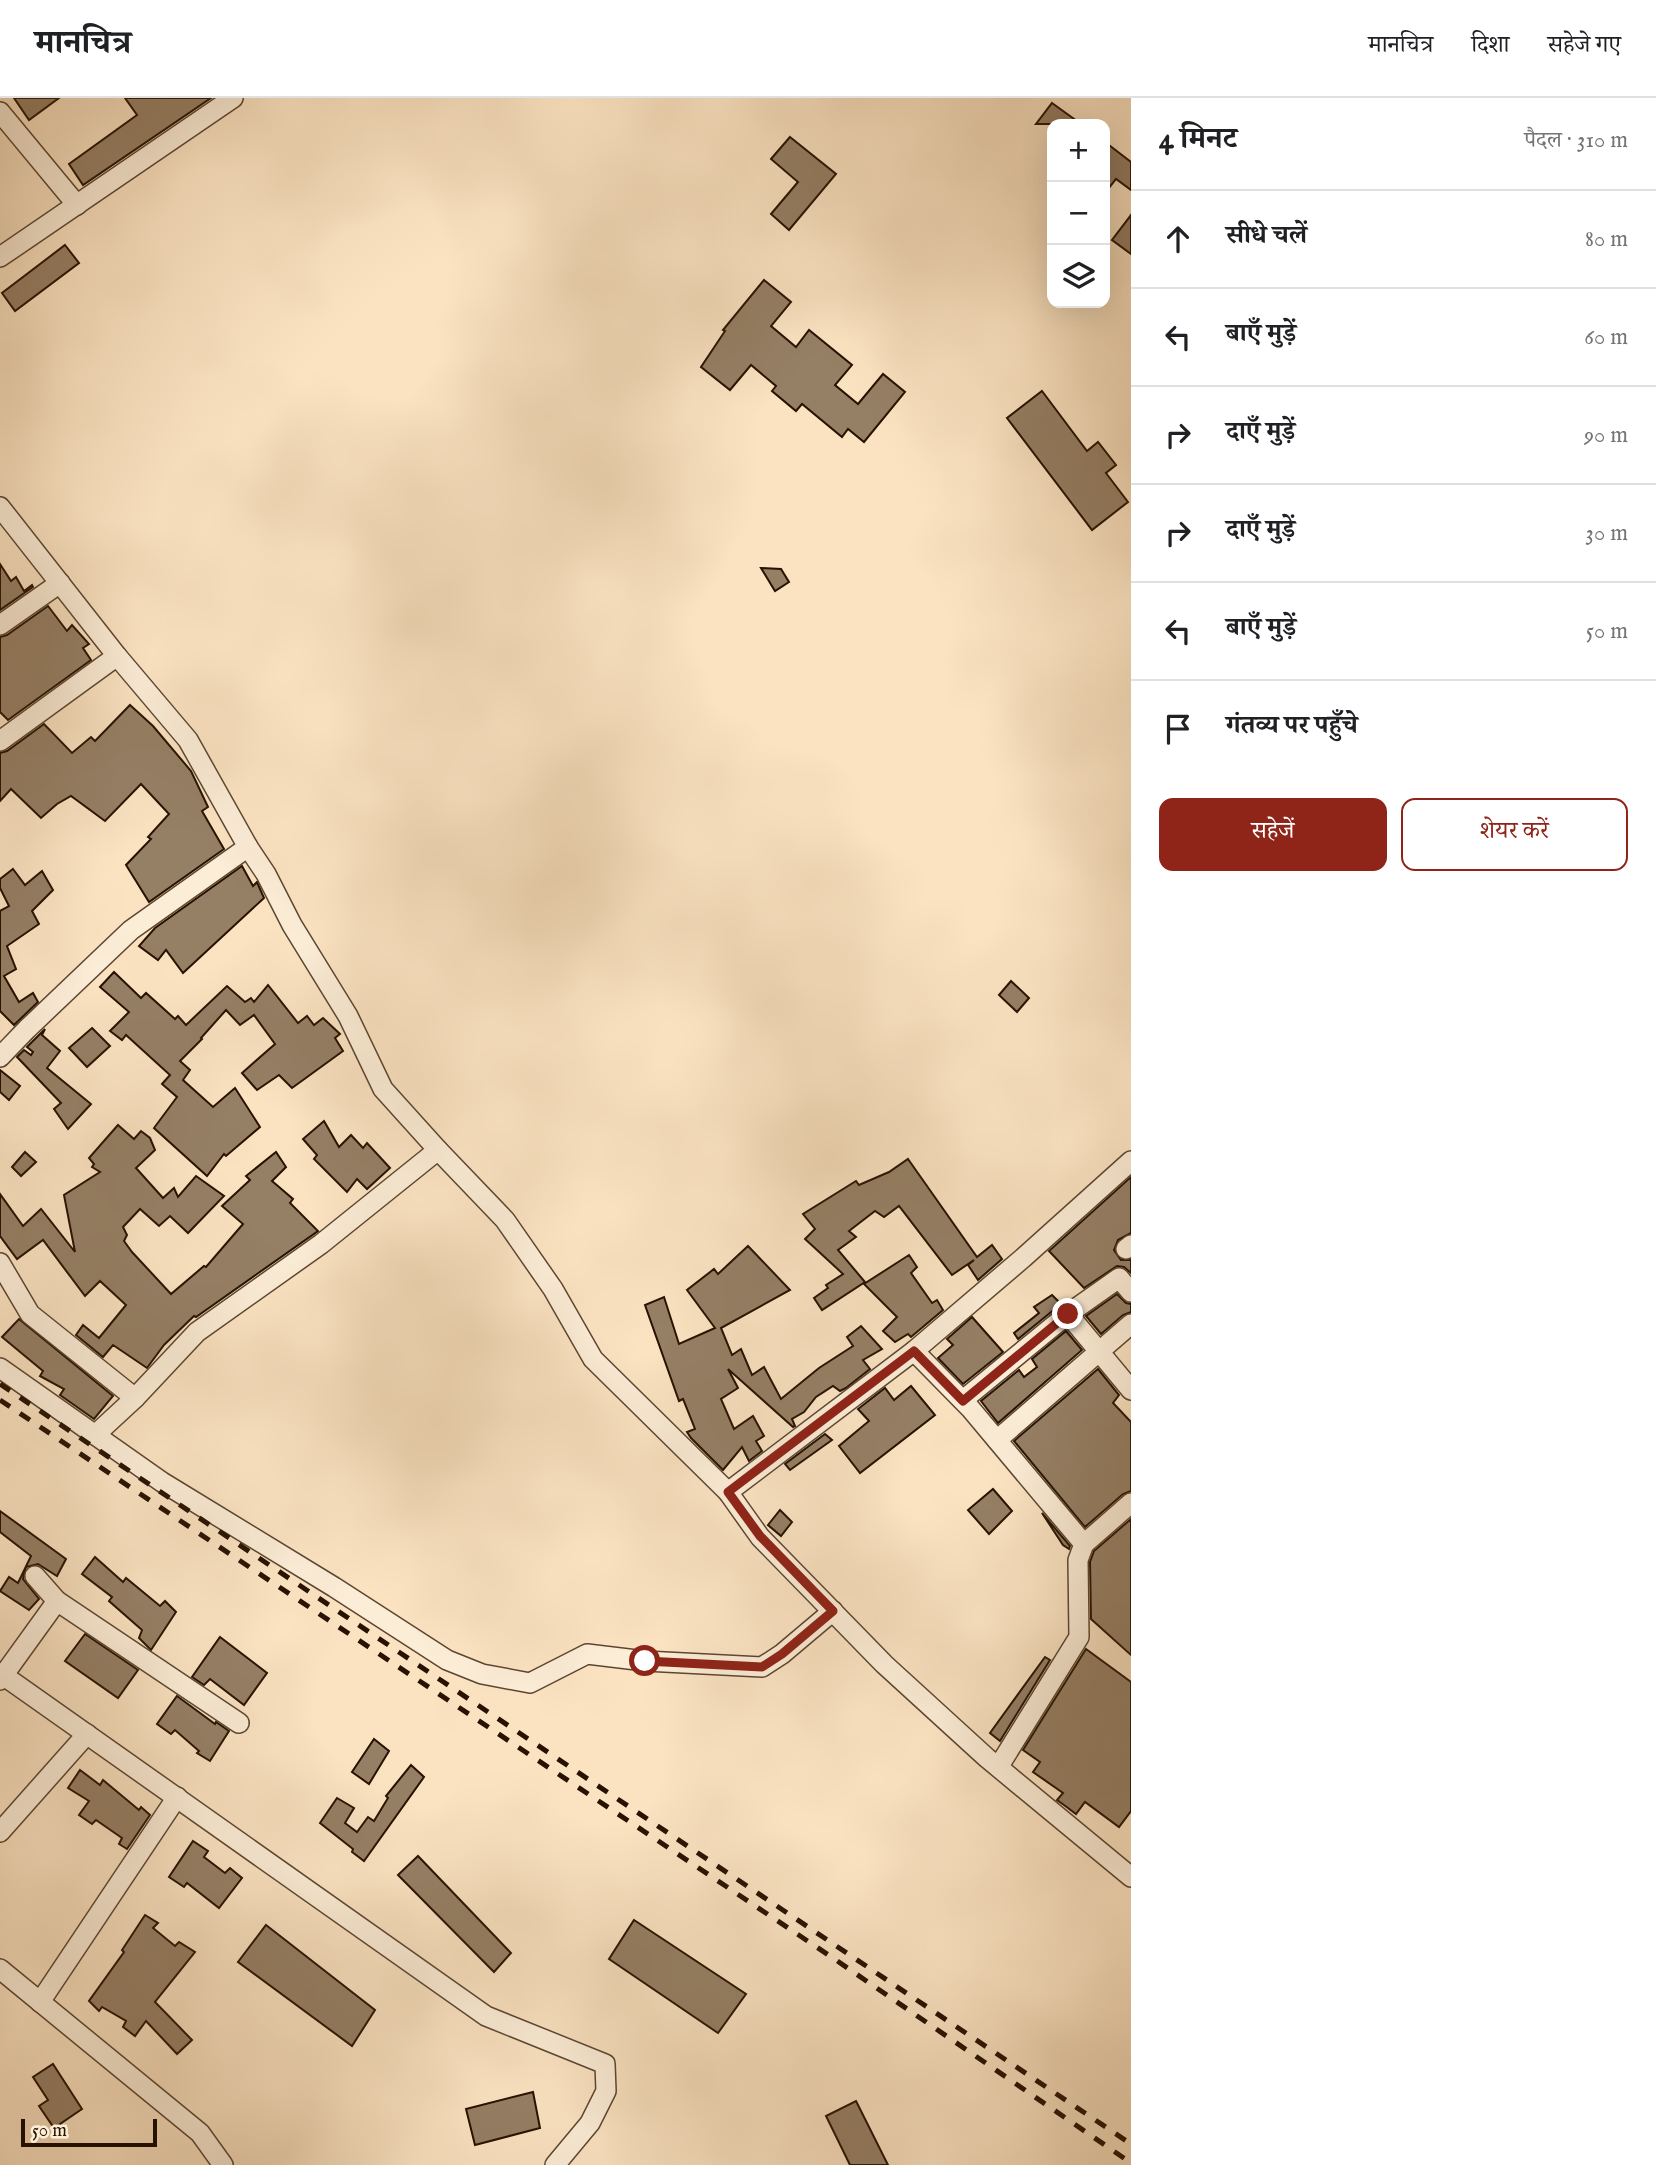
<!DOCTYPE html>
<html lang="hi">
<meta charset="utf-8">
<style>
:root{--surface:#fff;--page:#f2f2f2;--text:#202124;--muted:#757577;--line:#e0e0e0;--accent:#8f2418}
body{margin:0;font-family:"IM FELL English","Noto Serif Devanagari",serif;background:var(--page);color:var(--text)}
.controls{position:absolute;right:21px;top:21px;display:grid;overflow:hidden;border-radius:14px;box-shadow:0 7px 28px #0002}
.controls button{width:63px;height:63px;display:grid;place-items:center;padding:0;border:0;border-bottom:2px solid var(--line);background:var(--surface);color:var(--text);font:35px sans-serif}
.scale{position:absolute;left:21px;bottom:18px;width:136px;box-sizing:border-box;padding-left:7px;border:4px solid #271201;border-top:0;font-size:19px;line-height:24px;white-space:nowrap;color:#271201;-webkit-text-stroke:5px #fcedd7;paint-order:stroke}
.stop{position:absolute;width:21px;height:21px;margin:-16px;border:5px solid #8f2418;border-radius:50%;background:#fff}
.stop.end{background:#8f2418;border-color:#fff;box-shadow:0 2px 7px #0008}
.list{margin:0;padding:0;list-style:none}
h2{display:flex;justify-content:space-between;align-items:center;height:91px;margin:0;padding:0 28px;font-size:30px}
h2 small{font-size:23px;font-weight:400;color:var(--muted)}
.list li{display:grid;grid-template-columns:46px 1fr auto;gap:21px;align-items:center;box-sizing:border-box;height:98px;padding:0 28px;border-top:2px solid var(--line)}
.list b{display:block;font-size:26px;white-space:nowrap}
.list em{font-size:23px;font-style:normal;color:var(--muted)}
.actions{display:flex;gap:14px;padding:21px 28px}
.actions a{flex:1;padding:16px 0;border:2px solid var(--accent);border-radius:14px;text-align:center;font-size:24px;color:var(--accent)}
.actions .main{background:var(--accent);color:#fff}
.icon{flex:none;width:38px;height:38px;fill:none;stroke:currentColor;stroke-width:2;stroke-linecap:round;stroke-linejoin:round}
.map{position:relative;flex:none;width:1131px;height:2067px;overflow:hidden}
header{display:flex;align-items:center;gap:42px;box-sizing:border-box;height:98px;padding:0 35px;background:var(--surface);border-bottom:2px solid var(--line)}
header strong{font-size:33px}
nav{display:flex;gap:38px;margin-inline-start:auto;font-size:24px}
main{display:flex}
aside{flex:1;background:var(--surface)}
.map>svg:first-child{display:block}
.building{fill:#957f65;stroke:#271201;stroke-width:2}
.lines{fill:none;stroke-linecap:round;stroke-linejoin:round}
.minor-casing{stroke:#5c4631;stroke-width:22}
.minor{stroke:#fcedd7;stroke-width:19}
.rail{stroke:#271201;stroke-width:5;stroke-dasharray:12 12;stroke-linecap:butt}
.route{stroke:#8f2418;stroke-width:9}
</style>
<header>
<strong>मानचित्र</strong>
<nav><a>मानचित्र</a><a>दिशा</a><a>सहेजे गए</a></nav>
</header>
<main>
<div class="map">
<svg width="1131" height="2067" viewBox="0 0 1131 2067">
<rect width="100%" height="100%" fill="#fbe3c2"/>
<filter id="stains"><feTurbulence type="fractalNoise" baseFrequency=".00286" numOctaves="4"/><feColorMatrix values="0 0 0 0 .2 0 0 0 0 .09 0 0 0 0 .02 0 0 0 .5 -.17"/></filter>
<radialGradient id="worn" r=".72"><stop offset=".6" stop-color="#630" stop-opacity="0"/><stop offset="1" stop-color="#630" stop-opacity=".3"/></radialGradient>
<!-- building -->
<g class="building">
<path d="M14,0H59L29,22Z"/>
<path d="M125,0H211L83,87L69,66L137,17Z"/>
<path d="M1052,5L1081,26H1036Z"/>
<path d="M790,39L836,76L789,132L771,116L798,84L771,61Z"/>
<path d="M1105,44L1131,64V92L1116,81L1105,95Z"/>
<path d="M1131,117V156L1112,142Z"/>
<path d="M65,147L79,165L15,213L2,195Z"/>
<path d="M764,182L791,204L771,228L796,249L809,232L852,267L835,287L858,306L883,276L905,294L864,344L848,331L842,339L802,306L796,313L772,293L776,288L751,267L730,292L701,269L725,233L723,232Z"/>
<path d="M1042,293L1087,353L1098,344L1116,367L1106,375L1128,404L1092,432L1007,320Z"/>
<path d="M0,466L11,483L16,479L24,493L32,487L33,489L0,512Z"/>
<path d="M761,470L781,471L789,484L775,493Z"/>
<path d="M48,508L67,533L72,527L89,546L83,550L91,562L8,622L0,614V539L7,537Z"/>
<path d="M130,607L153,628L191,673L208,709L202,713L224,751L149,804L126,767L151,741L148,739L169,716L141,686L105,723L71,698L57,706L41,720L11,691L0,703V655L7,653L44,626L72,655L91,639L95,643Z"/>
<path d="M242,768L253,788L257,784L264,800L183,875L166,852L158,862L139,848L155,830Z"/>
<path d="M13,771L25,787L42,773L53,792L32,813L39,826L7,848L16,871L4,878L19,904L33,895L38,904L14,927L0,913V813L9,808L0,790V781Z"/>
<path d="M114,874L141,900L146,895L175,921L178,918L186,927L227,888L245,904L251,900L254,904L268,887L298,925L307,918L314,927L323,920L340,936L335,940L343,953L292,990L279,977L257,992L242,975L275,946L254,917L240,927L226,912L201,940L202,941L180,963L190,972L183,982L213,1009L235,990L260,1029L226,1058L224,1056L207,1078L154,1030L177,999L162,986L170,977L126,937L122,942L110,933L129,914L100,889Z"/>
<path d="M1011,883L1029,900L1017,914L999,897Z"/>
<path d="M92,930L110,948L87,969L69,950Z"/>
<path d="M45,931L42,937L60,953L47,970L91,1006L68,1031L54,1011L61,1005L17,959L24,952L31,957L33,954L27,949Z"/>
<path d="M0,972L20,988L9,1002L0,994Z"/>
<path d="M324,1023L339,1049L351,1037L363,1050L367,1045L390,1070L367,1091L357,1081L347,1094L314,1061L317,1057L303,1041Z"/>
<path d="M118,1027L134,1041L141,1033L150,1040L155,1052L136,1070L163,1100L174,1090L178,1099L196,1078L224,1098L188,1135L170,1118L159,1128L140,1111L123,1129L127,1137L124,1143L132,1154L171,1196L204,1168L206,1169L243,1126L222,1108L250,1082L246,1078L276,1054L286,1069L272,1083L293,1101L290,1105L318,1133L196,1219L194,1218L164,1247L147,1270L113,1247L103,1259L76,1237L83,1227L99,1240L126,1207L100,1183L85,1198L43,1142L17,1161L0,1138V1096L23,1128L41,1111L75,1154L64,1097L100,1074L92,1069L94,1066L89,1060Z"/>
<path d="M25,1054L36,1064L21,1078L12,1069Z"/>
<path d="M908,1061L977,1159L992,1147L1002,1161L978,1182L968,1167L974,1162L952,1177L899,1108L884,1119L875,1113L849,1133L856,1139L838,1152L865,1184L822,1212L814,1200L828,1190L826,1187L843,1176L805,1141L815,1131L803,1116L856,1083L859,1087L889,1074Z"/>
<path d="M1131,1079V1135L1118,1142L1114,1152L1121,1162H1131V1175L1124,1169L1117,1168L1084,1190L1049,1153Z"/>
<path d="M748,1148L790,1192L721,1230L732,1257L741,1251L752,1277L764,1269L781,1301L819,1270L853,1248L847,1239L861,1228L882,1251L863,1262L870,1271L846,1290L840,1293L833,1288L816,1299L804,1314L792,1321L795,1328L793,1329L728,1271L738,1290L721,1301L734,1331L753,1318L764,1338L756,1343L762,1353L749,1363L742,1349L723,1372L691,1340L687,1334L695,1331L683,1301L679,1303L645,1207L664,1199L679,1246L715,1230L687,1192L714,1171L718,1176Z"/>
<path d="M909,1157L917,1169L911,1175L932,1205L937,1202L943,1212L911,1239L908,1236L895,1244L883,1233L897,1219L864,1186Z"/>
<path d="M1117,1196L1126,1205L1131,1206V1214L1123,1217L1101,1236L1086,1218Z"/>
<path d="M1052,1197L1061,1206L1018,1241L1014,1235L1039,1215L1034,1209Z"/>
<path d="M972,1219L1003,1254L963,1286L938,1260L953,1247L947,1241Z"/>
<path d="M19,1221L113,1298L94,1321L60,1297L64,1291L40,1278L43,1273L2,1239Z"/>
<path d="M1066,1233L1082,1252L998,1325L981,1303L1019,1272L1024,1279L1037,1269L1032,1261Z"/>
<path d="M1098,1271L1119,1297L1113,1305L1131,1324V1393L1123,1396L1085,1429L1014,1343Z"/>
<path d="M911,1288L935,1317L860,1375L839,1348L869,1323L858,1311L885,1290L894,1302Z"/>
<path d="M825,1336L832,1342L790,1372L785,1366Z"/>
<path d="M993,1391L1012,1413L989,1436L968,1412Z"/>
<path d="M780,1412L792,1424L781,1438L768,1427Z"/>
<path d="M0,1413L66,1461L57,1478L38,1466L26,1469L23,1481L39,1501L29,1512L0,1493L9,1479L18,1485L31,1458L0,1434Z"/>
<path d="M1042,1415L1070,1448L1069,1451L1063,1447Z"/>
<path d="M1131,1421V1557L1091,1521L1090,1464L1094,1453Z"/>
<path d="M95,1459L123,1484L126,1480L160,1508L165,1503L176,1514L151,1552L139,1540L142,1532L109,1503L112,1499L82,1476Z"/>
<path d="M85,1536L138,1572L118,1600L65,1563Z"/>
<path d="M220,1539L267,1575L244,1607L210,1581L204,1587L192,1579Z"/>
<path d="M1086,1551L1131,1584V1713L1119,1729L1085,1704L1076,1716L1064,1707L1057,1702L1063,1695L1033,1674L1040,1664L1023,1652Z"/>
<path d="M1045,1559L1050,1562L1000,1643L990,1635Z"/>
<path d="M177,1598L215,1626L216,1624L229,1633L210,1663L197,1655L199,1653L175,1632L171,1636L157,1626Z"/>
<path d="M374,1641L389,1653L369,1686L352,1674Z"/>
<path d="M411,1667L424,1679L364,1763L352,1754L353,1751L320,1725L337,1700L354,1710L345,1725L357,1734L368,1719L374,1723L388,1700L386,1698Z"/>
<path d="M80,1672L100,1687L103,1682L139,1712L141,1709L150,1717L127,1751L119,1746L122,1740L96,1722L92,1726L79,1717L89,1703L68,1690Z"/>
<path d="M193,1743L208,1753L204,1759L225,1775L230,1770L242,1780L219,1810L187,1785L184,1789L169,1779Z"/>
<path d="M418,1758L511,1855L494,1874L398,1777Z"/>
<path d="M145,1817L158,1825L153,1830L175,1848L179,1844L195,1854L155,1904L192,1942L177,1956L146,1923L135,1938L123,1929L126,1923L102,1909L99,1913L89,1903L124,1854L122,1852Z"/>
<path d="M634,1822L746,1896L718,1935L609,1861Z"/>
<path d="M266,1827L375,1912L352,1948L238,1864Z"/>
<path d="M53,1966L82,2011L54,2030L39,2008L48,2002L33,1979Z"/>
<path d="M533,1994L540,2030L475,2047L466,2011Z"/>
<path d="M856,2003L888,2067H850L826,2018Z"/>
</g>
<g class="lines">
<defs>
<g id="minor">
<path d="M0,14L77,107"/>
<path d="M0,159L233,0"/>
<path d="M0,409L117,558L188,642L248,749L266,776L292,827L348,918L383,991L438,1052L321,1146L197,1234L135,1300L95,1337"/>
<path d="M0,527L60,485"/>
<path d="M0,643L117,558"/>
<path d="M0,959L27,931L131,832L248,749"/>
<path d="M438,1052L505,1122L553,1191L593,1261L728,1394L760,1439L884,1566L987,1660L1131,1779"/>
<path d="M1126,1151L1131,1147"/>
<path d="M0,1165L30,1216L135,1300"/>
<path d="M1068,1216L1131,1292"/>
<path d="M914,1253L970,1310L1084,1446"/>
<path d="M0,1270L162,1384L334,1489L447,1562L482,1576L530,1585L587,1556L645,1563L762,1569L782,1556L833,1513"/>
<path d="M963,1302L1068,1216L1119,1180L1131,1194"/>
<path d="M997,1342L1131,1226"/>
<path d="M728,1394L914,1253L1023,1160L1131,1063"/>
<path d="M35,1478L57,1503L239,1625"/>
<path d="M0,1575L486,1918L605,1966L606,1993L590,2025L555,2067"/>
<path d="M0,1582L57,1503"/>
<path d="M999,1668L1079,1539L1078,1462L1084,1446L1131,1405"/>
<path d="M0,1734L87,1636"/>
<path d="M0,1871L200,2035L223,2067"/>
<path d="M40,1904L177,1699"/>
</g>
</defs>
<!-- minor casing -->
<use href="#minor" class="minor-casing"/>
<!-- minor -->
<use href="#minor" class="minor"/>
<!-- rail -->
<g class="rail">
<path d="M0,1286L1131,2046"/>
<path d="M0,1302L833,1860L1131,2065"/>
</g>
</g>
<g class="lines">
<!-- route -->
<path class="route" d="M645,1563L762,1569L782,1556L833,1513L760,1438L728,1394L914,1253L963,1303L1068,1216"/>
</g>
<rect width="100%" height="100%" filter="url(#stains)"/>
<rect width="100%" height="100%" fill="url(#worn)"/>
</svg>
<div class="controls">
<button>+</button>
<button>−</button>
<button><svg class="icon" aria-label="layers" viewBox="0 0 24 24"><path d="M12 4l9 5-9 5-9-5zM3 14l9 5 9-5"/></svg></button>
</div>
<div class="scale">50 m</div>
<div class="stop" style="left:645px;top:1563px"></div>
<div class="stop end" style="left:1068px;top:1216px"></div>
</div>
<aside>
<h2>4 मिनट<small>पैदल · 310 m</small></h2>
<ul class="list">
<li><svg class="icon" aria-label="ahead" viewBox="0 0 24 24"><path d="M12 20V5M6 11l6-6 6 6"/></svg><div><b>सीधे चलें</b></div><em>80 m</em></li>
<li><svg class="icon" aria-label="left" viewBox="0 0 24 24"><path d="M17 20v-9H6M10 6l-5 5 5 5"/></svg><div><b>बाएँ मुड़ें</b></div><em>60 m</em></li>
<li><svg class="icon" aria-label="right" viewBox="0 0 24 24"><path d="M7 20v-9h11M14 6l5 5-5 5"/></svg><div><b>दाएँ मुड़ें</b></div><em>90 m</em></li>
<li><svg class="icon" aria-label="right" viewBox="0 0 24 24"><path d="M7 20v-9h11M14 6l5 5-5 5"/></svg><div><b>दाएँ मुड़ें</b></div><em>30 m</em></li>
<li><svg class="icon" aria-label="left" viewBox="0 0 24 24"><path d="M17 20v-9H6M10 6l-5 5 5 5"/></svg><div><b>बाएँ मुड़ें</b></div><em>50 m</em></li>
<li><svg class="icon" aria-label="arrive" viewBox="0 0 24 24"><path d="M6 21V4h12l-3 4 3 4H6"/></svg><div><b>गंतव्य पर पहुँचे</b></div></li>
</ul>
<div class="actions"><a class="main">सहेजें</a><a>शेयर करें</a></div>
</aside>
</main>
